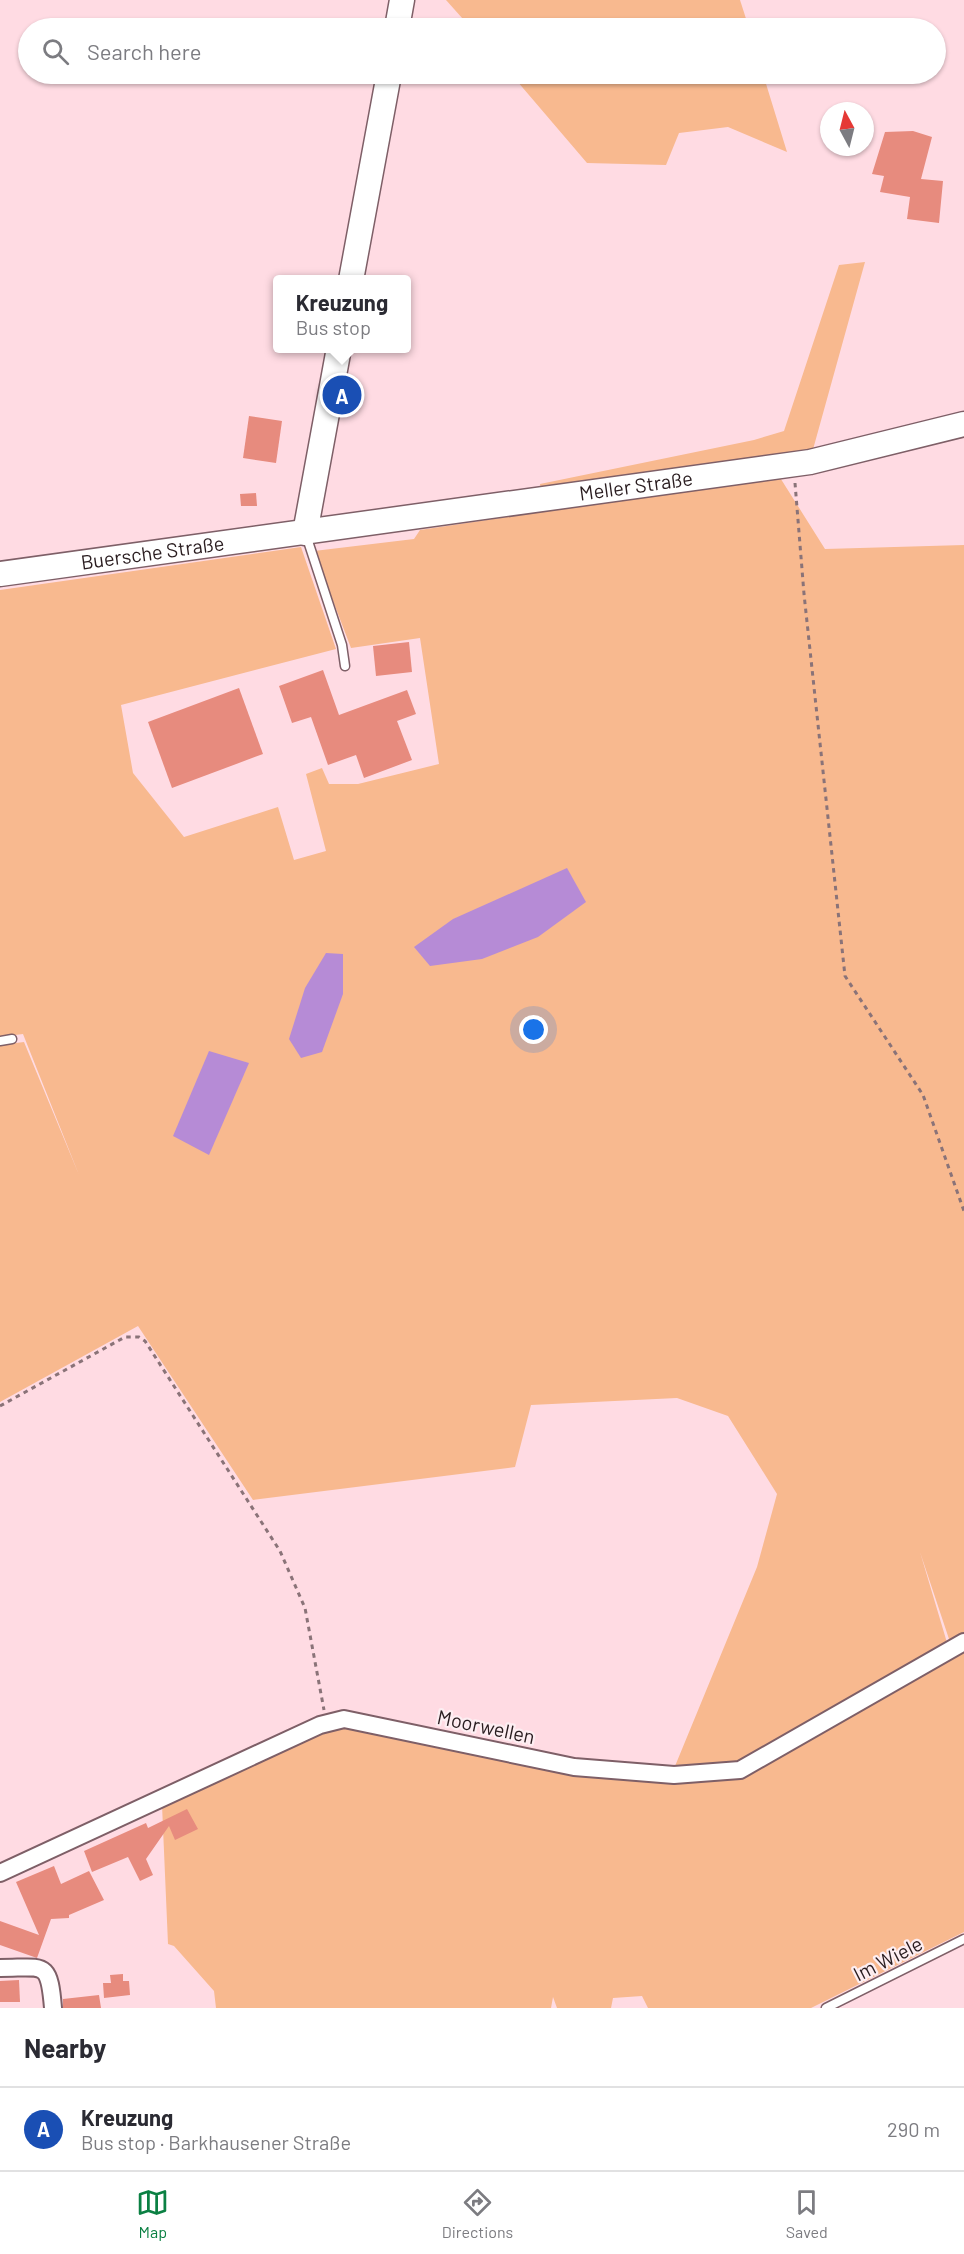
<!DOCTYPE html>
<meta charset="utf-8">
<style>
:root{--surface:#fff;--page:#f7f7f7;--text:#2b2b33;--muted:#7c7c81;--line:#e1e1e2;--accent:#0b8043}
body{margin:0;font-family:Barlow,sans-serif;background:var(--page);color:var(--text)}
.compass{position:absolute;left:820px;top:102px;width:54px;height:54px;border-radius:50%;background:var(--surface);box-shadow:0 2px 4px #0004;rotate:353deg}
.you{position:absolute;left:534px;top:1030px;width:21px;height:21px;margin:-15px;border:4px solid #fff;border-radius:50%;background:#1a73e8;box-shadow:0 0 0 9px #1a73e833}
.badge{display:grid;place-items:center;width:39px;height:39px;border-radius:50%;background:var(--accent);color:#fff;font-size:20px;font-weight:700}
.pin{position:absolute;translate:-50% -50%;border:3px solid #fff;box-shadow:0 2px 6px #0006}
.popup{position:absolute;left:273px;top:275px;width:138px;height:78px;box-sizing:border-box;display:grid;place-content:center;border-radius:6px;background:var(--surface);filter:drop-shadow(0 2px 4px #0005);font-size:20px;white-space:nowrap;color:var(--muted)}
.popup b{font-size:22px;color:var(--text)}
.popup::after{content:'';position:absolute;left:50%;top:100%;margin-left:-12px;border:12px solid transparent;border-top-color:var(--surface)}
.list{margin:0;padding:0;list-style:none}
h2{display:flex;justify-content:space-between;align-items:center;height:78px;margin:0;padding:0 24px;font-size:26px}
h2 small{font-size:20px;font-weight:400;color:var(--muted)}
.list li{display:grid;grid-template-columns:39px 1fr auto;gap:18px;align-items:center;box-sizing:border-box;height:84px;padding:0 24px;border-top:2px solid var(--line)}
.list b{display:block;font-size:22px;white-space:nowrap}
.list p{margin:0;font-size:20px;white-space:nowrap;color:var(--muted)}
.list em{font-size:20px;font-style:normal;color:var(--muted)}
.icon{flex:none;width:33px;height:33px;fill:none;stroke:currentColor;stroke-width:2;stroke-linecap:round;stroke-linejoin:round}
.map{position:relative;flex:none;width:964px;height:2008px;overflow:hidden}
.search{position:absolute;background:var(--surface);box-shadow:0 2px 4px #0004;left:18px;right:18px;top:18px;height:66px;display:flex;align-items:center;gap:15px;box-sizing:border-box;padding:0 21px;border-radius:33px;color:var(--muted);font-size:22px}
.sheet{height:162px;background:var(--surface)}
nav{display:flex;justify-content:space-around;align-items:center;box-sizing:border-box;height:84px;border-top:2px solid var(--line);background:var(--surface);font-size:16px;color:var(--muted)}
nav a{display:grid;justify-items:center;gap:3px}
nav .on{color:var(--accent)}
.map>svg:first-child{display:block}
.green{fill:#f8b98f}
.water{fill:#b68bd6}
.building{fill:#e78b7e}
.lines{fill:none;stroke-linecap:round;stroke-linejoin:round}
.lane-casing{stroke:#7e5f67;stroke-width:11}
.street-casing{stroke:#7e5f67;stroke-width:20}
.secondary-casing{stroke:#7e5f67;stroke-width:27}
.path{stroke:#8a7378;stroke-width:3;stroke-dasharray:4.5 4.5;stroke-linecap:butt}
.lane{stroke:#fff;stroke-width:8}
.street{stroke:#fff;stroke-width:16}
.secondary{stroke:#fff;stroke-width:24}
.labels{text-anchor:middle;stroke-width:4.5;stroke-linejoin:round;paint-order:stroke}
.street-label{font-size:20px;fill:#291c1f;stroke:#fdeef2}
</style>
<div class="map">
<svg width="964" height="2008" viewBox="0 0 964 2008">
<rect width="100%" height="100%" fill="#ffdbe3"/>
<!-- green -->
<g class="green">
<path d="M446,0H740L749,28H471Z"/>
<path d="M511,74H763L787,152L728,127L679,133L666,165L587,163Z"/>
<path d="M865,262L812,453L541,491L540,484L754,440L784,431L839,265Z"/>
<path d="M779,476L825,549L964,545V1932L811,2008H648L642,1996L613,1998L611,2008H557L553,1997L551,2008H216L214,1991L174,1946L168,1944L162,1805L319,1731L345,1726L573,1770L670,1778L742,1771L953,1651L920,1552L948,1646L739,1767L673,1771L757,1567L777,1494L728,1416L677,1398L531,1405L515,1467L253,1500L138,1326L0,1402V1045L24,1042L79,1175L23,1034L0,1037V590L301,547L336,649L121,705L133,773L184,837L278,807L294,860L326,851L306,774L322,768L329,784H358L439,764L420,638L351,648L314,551L414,539L420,530Z"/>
</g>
<!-- water -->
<g class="water">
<path d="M567,868L586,902L538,937L482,959L430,966L414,947L453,919Z"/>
<path d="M326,953L343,954V994L322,1052L301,1058L289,1039L305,988Z"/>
<path d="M209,1051L249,1063L209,1155L173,1136Z"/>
</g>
<!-- building -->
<g class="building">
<path d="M913,131L932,137L921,179L943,181L939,223L907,219L910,197L880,192L884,176L872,174L885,132Z"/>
<path d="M249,416L282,421L276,463L243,458Z"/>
<path d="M256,493L257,506H241L240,494Z"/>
<path d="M409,642L412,672L376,676L373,646Z"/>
<path d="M323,670L339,715L407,690L416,714L397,721L412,760L364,778L356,755L328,765L311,717L292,723L279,686Z"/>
<path d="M239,688L263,754L172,788L148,722Z"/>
<path d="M187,1809L198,1829L175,1840L169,1826L146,1859L153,1875L140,1881L128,1857L92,1872L84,1851L146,1823L148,1828Z"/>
<path d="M54,1866L61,1884L89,1871L104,1900L69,1915V1918L51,1919L37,1958L0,1945V1921L39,1935L16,1882Z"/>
<path d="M123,1974V1981H129L130,1995L104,1998L103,1983H111L110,1975Z"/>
<path d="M19,1980L20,2002H0V1981Z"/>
<path d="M99,1995L101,2008H63V1999Z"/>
</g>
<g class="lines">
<defs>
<g id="lane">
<path d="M306,535L342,645L345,666"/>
<path d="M0,1041L12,1039"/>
<path d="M826,2008L964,1939"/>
</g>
<g id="street">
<path d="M0,1873L320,1725L344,1719L574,1767L674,1775L740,1770L964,1642"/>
<path d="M0,1968C44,1968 49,1959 53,2008"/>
</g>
<g id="secondary">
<path d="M397,28L402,0"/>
<path d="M351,280L389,74"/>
<path d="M305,533L339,348"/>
<path id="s1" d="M0,574L810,462L964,424"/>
</g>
</defs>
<!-- lane casing -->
<use href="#lane" class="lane-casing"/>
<!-- street casing -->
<use href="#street" class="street-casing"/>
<!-- secondary casing -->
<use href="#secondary" class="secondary-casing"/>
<!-- path -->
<g class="path">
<path d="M795,483L804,594L845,976L923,1095L964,1211"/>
<path d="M0,1406L125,1337H139L145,1341L280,1551L305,1608L324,1710"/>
</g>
<!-- lane -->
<use href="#lane" class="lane"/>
<!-- street -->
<use href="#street" class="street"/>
<!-- secondary -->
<use href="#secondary" class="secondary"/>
</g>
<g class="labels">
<!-- street labels -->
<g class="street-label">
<text dy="7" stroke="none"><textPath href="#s1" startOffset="642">Meller Straße</textPath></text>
<text dy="7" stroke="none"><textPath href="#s1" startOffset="154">Buersche Straße</textPath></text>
<text transform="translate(486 1727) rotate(12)" y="7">Moorwellen</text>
<text transform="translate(888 1959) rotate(-27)" y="7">Im Wiele</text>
</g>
</g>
</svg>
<svg class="compass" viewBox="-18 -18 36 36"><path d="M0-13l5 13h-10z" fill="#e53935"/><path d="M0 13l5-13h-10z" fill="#7c7c81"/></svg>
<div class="you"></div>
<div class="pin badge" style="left:342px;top:395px;background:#1a4fb4">A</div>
<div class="popup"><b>Kreuzung</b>Bus stop</div>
<div class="search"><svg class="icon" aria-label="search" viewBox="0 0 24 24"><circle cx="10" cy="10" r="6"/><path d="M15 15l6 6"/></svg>Search here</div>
</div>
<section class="sheet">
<h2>Nearby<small></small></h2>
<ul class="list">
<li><span class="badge" style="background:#1a4fb4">A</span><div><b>Kreuzung</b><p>Bus stop · Barkhausener Straße</p></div><em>290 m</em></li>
</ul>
</section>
<nav>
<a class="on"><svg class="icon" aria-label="map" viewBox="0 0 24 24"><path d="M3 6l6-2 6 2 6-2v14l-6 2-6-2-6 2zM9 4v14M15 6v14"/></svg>Map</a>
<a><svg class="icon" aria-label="directions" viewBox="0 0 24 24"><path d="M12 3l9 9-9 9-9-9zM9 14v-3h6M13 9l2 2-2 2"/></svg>Directions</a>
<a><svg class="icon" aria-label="saved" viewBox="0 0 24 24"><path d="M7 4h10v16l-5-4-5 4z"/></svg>Saved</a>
</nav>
